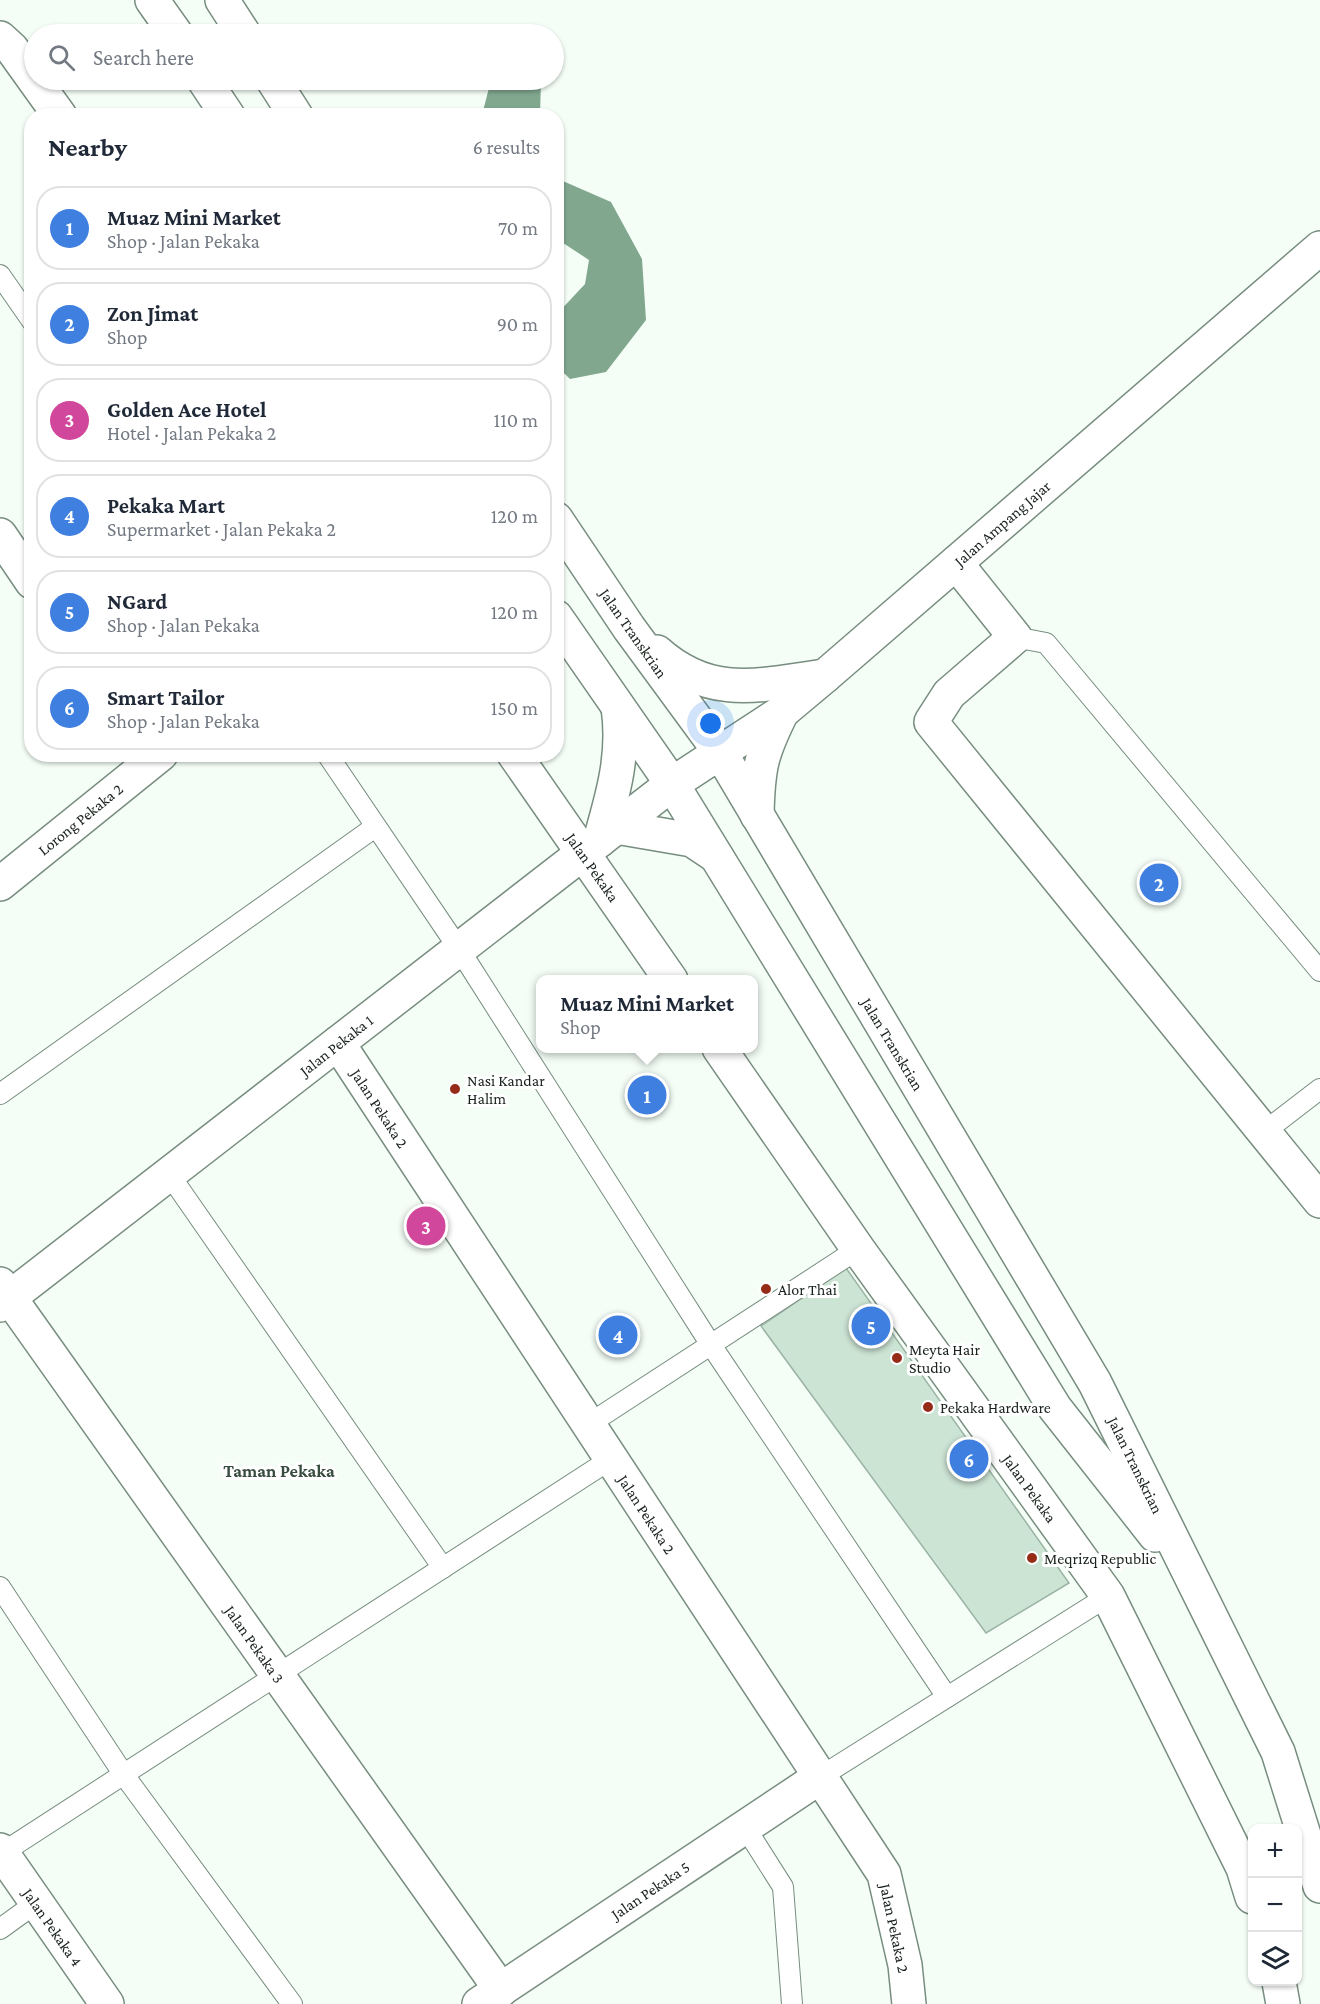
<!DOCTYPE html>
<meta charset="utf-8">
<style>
:root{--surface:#fff;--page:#f2f2f3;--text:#1f2937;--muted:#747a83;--line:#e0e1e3;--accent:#d93025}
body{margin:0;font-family:"Crimson Pro",serif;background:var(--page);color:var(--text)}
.controls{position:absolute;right:18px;bottom:18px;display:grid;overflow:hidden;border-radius:12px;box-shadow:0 2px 4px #0004}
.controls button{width:54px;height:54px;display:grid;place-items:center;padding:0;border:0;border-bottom:2px solid var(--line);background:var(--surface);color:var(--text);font:30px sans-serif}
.you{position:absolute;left:711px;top:724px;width:21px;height:21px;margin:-15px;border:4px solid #fff;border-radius:50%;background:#1a73e8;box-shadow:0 0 0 9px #1a73e833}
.badge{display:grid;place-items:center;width:39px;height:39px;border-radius:50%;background:var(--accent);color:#fff;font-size:20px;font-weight:700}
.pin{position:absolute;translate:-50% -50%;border:3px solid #fff;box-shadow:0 2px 6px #0006}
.popup{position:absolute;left:536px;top:975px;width:222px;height:78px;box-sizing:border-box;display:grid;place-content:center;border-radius:12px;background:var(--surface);filter:drop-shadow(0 2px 4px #0005);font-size:20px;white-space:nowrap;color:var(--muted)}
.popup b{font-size:22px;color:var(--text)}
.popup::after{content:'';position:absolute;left:50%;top:100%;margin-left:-12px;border:12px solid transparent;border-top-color:var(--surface)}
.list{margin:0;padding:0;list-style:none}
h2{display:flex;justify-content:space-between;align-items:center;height:78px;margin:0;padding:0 24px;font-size:26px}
h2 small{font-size:20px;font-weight:400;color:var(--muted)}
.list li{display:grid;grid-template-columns:39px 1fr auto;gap:18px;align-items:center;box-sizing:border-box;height:84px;margin:0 12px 12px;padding:0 12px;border:2px solid var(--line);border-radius:24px}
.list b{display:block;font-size:22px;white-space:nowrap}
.list p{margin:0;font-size:20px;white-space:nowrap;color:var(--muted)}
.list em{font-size:20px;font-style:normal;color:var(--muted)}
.icon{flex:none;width:33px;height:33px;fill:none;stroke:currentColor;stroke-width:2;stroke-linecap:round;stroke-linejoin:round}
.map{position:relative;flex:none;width:1320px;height:2004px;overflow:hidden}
.search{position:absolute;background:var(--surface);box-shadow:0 2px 4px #0004;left:24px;top:24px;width:540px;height:66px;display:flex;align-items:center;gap:15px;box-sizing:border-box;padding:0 21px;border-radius:33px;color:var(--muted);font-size:22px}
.panel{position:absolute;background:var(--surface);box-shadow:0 2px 4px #0004;left:24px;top:108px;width:540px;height:654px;border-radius:24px}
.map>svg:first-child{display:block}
.water{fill:#81a78f}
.building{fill:#cce4d4;stroke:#9bb3a4;stroke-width:1.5}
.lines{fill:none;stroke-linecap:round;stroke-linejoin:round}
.lane-casing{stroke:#778d7f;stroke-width:22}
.street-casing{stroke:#778d7f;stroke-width:36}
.secondary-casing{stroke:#778d7f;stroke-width:36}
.lane{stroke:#fff;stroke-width:20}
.street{stroke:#fff;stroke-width:33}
.secondary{stroke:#fff;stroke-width:33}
.poi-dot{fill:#962c18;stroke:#fff;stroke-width:2}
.labels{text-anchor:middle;stroke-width:6;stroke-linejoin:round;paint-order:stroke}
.street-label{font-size:16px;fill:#19221c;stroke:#fff}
.poi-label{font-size:16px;fill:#19221c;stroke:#fff;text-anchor:start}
.neighbourhood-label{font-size:18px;font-weight:bold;fill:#384c3f;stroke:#fff}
</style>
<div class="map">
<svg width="1320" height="2004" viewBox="0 0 1320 2004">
<rect width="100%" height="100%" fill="#f4fef7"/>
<!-- water -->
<g class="water">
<path d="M491,80H541L540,115H482Z"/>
<path d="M556,178L611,202L642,259L646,320L606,372L570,379L557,366V314L585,284L589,260L557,239Z"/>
</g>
<!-- building -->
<path class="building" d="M846,1268L1069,1583L986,1633L761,1326Z"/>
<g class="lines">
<defs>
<g id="lane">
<path d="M0,275L32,321"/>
<path d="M1015,637L1046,643L1320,971"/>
<path d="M327,754L459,949L711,1345L947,1697"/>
<path d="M0,1094L375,827"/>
<path d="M1264,1132L1320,1089"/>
<path d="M169,1174L443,1568"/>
<path d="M589,1424L858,1249"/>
<path d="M0,1587L124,1775L292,2004"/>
<path d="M820,1777L1108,1596"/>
<path d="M745,1827L783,1887L792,2004"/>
<path d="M2,1853L611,1459"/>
<path d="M0,1929L36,1903"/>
</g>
<g id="street">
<path d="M0,38L12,49L60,116"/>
<path d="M0,535L32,582"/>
<path d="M956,563L1015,637L949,694L931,722L1320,1201"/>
<path d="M514,754L671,980"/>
<path d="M0,884L161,754"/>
<path d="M338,1043L884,1874L905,1965L909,2004"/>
<path d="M719,1048L858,1249L1108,1596L1243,1868L1252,1897"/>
<path d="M0,1284L501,1990"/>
<path d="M0,1305L672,784"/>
<path d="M0,1850L107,2004"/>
<path d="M1279,1982L1283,2004"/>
<path d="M479,2004L820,1777"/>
</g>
<g id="secondary">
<path d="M152,0L176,34"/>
<path d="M222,0L244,34"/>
<path d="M204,80L228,116"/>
<path d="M273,80L296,116"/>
<path d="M556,519L629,628L720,752L1095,1383L1278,1752L1320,1886"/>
<path d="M556,617L672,784L1055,1408L1155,1535"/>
<path d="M657,652C711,700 760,685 825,676"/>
<path d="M672,784L782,712L825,676L1320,248"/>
<path d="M757,815C758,768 761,754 782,712"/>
<path d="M616,827L692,840L716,856"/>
<path d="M600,840C613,795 625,754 618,707"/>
</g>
</defs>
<!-- lane casing -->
<use href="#lane" class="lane-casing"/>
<!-- street casing -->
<use href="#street" class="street-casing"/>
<!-- secondary casing -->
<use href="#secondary" class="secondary-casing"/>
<!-- lane -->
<use href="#lane" class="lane"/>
<!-- street -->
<use href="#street" class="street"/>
<!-- secondary -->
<use href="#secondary" class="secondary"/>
</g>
<!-- markers -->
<g class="poi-dot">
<circle cx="455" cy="1089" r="6"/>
<circle cx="766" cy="1289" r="6"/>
<circle cx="897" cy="1358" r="6"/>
<circle cx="928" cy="1407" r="6"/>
<circle cx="1032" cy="1558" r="6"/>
</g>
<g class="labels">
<!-- street labels -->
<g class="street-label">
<text transform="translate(1002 523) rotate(-41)" y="6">Jalan Ampang Jajar</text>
<text transform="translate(634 633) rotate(55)" y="6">Jalan Transkrian</text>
<text transform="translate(80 819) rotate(-39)" y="6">Lorong Pekaka 2</text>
<text transform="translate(593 867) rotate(55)" y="6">Jalan Pekaka</text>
<text transform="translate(893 1044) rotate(59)" y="6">Jalan Transkrian</text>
<text transform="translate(336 1045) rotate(-38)" y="6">Jalan Pekaka 1</text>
<text transform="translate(380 1108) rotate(57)" y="6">Jalan Pekaka 2</text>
<text transform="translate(1136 1465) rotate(64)" y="6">Jalan Transkrian</text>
<text transform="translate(1030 1488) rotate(54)" y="6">Jalan Pekaka</text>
<text transform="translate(647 1514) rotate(57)" y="6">Jalan Pekaka 2</text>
<text transform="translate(255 1644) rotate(55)" y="6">Jalan Pekaka 3</text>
<text transform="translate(650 1890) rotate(-34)" y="6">Jalan Pekaka 5</text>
<text transform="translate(53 1927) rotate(55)" y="6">Jalan Pekaka 4</text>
<text transform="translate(895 1928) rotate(78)" y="6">Jalan Pekaka 2</text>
</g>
<!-- poi labels -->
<g class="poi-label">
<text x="467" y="1086">Nasi Kandar<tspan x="467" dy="18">Halim</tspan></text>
<text x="778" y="1295">Alor Thai</text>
<text x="909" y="1355">Meyta Hair<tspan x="909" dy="18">Studio</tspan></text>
<text x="940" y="1413">Pekaka Hardware</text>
<text x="1044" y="1564">Meqrizq Republic</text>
</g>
<!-- neighbourhood labels -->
<g class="neighbourhood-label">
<text x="279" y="1477">Taman Pekaka</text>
</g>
</g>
</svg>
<div class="controls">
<button>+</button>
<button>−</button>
<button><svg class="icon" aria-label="layers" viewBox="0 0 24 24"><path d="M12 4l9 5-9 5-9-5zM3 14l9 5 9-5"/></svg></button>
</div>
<div class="you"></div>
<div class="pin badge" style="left:647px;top:1095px;background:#3f7fe0">1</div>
<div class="popup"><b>Muaz Mini Market</b>Shop</div>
<div class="pin badge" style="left:1159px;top:883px;background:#3f7fe0">2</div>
<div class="pin badge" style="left:426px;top:1226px;background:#d1479c">3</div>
<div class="pin badge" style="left:618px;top:1335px;background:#3f7fe0">4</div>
<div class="pin badge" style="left:871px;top:1326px;background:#3f7fe0">5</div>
<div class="pin badge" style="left:969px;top:1459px;background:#3f7fe0">6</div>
<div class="search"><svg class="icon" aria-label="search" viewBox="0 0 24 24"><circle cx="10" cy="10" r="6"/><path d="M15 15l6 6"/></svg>Search here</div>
<section class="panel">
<h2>Nearby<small>6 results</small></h2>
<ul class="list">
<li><span class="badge" style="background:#3f7fe0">1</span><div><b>Muaz Mini Market</b><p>Shop · Jalan Pekaka</p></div><em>70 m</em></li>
<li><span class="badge" style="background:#3f7fe0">2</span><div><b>Zon Jimat</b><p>Shop</p></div><em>90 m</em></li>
<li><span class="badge" style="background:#d1479c">3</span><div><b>Golden Ace Hotel</b><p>Hotel · Jalan Pekaka 2</p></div><em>110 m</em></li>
<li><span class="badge" style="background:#3f7fe0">4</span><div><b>Pekaka Mart</b><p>Supermarket · Jalan Pekaka 2</p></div><em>120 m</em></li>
<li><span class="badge" style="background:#3f7fe0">5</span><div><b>NGard</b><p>Shop · Jalan Pekaka</p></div><em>120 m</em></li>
<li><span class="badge" style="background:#3f7fe0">6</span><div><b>Smart Tailor</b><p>Shop · Jalan Pekaka</p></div><em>150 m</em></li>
</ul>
</section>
</div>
